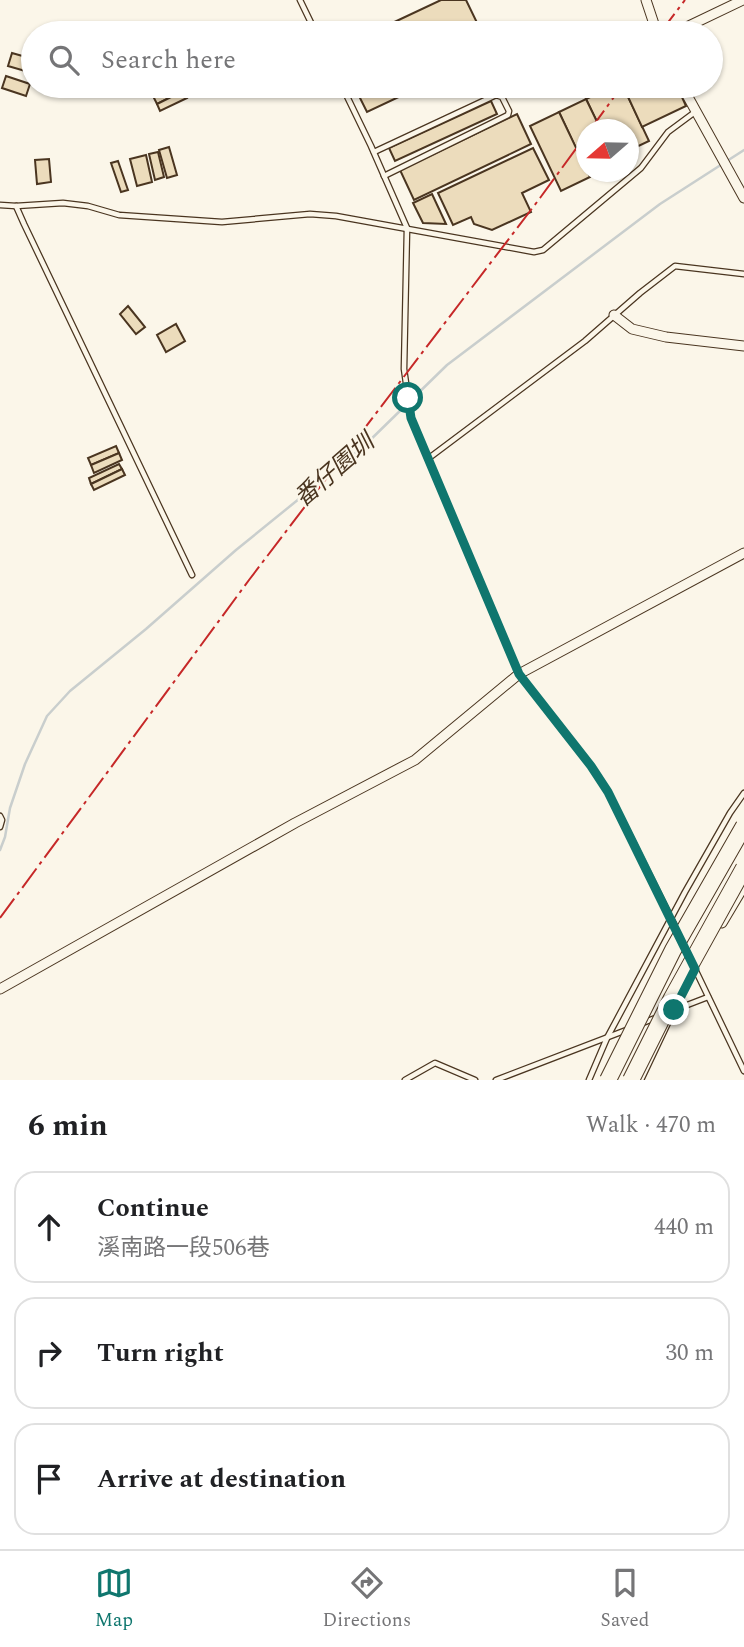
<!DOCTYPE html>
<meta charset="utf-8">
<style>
:root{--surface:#fff;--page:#f6f6f6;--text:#202124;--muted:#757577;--line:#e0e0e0;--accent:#0f766e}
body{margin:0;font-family:Spectral,"Noto Sans TC",serif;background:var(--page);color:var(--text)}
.compass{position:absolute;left:576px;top:119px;width:63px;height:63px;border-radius:50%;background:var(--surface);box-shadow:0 2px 5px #0004;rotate:250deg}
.stop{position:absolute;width:21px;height:21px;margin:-16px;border:5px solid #0f766e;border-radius:50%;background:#fff}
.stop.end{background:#0f766e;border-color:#fff;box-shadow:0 2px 7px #0008}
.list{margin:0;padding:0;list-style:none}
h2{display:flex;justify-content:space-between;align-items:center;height:91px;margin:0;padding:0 28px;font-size:30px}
h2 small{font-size:23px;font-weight:400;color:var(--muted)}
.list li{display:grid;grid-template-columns:46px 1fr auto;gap:21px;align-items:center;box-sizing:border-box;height:112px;margin:0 14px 14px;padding:0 14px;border:2px solid var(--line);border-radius:21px}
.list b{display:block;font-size:26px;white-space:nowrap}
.list p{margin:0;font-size:23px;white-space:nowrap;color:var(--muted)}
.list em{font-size:23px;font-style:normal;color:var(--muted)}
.icon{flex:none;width:38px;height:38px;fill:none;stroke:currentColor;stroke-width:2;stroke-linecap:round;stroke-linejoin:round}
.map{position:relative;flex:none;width:744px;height:1080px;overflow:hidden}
.search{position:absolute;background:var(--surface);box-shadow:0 2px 5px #0004;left:21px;right:21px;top:21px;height:77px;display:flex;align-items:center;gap:18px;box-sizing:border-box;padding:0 24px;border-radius:38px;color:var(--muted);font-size:26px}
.sheet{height:469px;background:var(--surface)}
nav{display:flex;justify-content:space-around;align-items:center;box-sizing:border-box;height:98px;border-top:2px solid var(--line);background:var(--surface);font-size:19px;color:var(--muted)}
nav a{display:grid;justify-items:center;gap:4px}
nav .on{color:var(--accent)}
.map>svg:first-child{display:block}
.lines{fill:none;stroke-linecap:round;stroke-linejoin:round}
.stream{stroke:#c9cecd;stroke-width:2.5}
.building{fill:#ecdcbc;stroke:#4a3520;stroke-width:2}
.service-casing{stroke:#4a3520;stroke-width:7}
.minor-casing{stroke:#4a3520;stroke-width:11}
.service{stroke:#fbf6e9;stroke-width:4.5}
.minor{stroke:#fbf6e9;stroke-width:9}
.motorway-bridge-casing{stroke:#4a3520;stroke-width:18;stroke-linecap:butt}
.motorway-bridge{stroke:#fbf6e9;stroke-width:16}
.power{stroke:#c62828;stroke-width:2;stroke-dasharray:24 5 3.5 5;stroke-linecap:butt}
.route{stroke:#0f766e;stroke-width:9}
.labels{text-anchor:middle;stroke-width:5;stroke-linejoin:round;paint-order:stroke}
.water-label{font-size:24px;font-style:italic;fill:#4a3520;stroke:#fbf6e9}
</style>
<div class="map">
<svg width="744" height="1080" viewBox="0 0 744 1080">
<rect width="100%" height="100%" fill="#fbf6e9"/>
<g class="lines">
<!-- stream -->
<path class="stream" d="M0,850L5,837L10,808L25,764L47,716L70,691L146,629L236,550L363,447L447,365L660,204L744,150"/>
</g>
<!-- building -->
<g class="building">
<path d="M441,0H466L482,33H371Z"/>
<path d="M12,53L33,59L32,73L8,66Z"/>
<path d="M6,76L30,84L26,96L2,88Z"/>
<path d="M176,86H181L183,91L157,104L153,96Z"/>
<path d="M354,86H422L367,112Z"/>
<path d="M614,86H623L649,141L628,151V130H601L586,99Z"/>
<path d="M623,86H677L686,106L642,127Z"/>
<path d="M183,91L187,98L160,111L157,104Z"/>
<path d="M586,99L601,130H586V170L559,112Z"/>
<path d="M491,101L497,114L395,161L389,148Z"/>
<path d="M559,112L590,177L561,191L530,126Z"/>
<path d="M517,114L531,144L414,200L400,170Z"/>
<path d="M169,147L177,175L167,178L159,150Z"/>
<path d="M533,148L549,180L522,193L531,212L492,230L474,224L471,217L453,225L438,193Z"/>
<path d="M158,152L164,177L155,180L149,154Z"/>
<path d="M146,155L152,182L137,186L130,159Z"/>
<path d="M49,159L51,182L37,184L35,160Z"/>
<path d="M118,161L128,190L121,192L111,163Z"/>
<path d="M432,194L446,224L423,223L413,203Z"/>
<path d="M128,306L145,327L136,334L120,314Z"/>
<path d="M176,324L185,341L166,352L157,335Z"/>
<path d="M116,446L119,453L91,465L88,458Z"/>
<path d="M119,453L122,460L94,473L91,465Z"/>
<path d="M119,464L122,469L91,484L89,478Z"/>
<path d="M122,469L125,475L94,490L91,484Z"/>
</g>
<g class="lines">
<defs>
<g id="service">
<path d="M300,0L316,33"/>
<path d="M342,86L371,146L407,228L404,369L411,418L519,674L591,766L608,792L679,934"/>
<path d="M374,152L496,95L502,97L509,111L508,115L384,176"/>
<path d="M0,205L16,206L63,203L88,206L119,215L222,222L310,214L336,216L534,252L543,250L641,168L668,132L695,112"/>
<path d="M16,206L24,224L192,575"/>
<path d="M429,458L585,341L640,293L675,266L744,274"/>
<path d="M0,816L2,820L0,827"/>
<path d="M694,967L744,1071"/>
<path d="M669,1012L708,997"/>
<path d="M640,1024L658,1017"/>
<path d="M405,1080L435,1063L475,1080"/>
<path d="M496,1080L629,1029"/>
<path d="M589,1080L607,1038L685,892L730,813L744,793"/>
<path d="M641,1080L668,1023"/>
</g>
<g id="minor">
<path d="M646,0L657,33"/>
<path d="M674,33L743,0"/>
<path d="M682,86L744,198"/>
<path d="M614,315L632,329L666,337L744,346"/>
<path d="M722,923L744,886"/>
<path d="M0,989L295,823L415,760L519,674L744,553"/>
</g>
</defs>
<!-- service casing -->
<use href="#service" class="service-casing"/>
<!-- minor casing -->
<use href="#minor" class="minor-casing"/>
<!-- service -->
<use href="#service" class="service"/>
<!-- minor -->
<use href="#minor" class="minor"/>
<defs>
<g id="motorway-bridge">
<path d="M608,1080L673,950L744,826"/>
<path d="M631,1080L672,998L744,868"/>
</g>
</defs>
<!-- motorway-bridge casing -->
<use href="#motorway-bridge" class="motorway-bridge-casing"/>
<!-- motorway-bridge -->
<use href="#motorway-bridge" class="motorway-bridge"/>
<!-- power -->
<g class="power">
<path d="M660,33L685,0"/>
<path d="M590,130L622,86"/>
<path d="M0,918L249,580L540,198L586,135"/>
</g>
</g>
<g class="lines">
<!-- route -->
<path class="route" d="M408,398L411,418L519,674L591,766L608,792L695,969L674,1010"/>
</g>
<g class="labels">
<!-- water labels -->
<g class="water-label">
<text transform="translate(334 470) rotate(-41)" y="8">番仔園圳</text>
</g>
</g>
</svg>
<svg class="compass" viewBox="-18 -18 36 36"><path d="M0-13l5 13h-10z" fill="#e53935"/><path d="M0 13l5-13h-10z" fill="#757577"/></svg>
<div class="stop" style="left:408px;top:398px"></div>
<div class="stop end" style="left:674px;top:1010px"></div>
<div class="search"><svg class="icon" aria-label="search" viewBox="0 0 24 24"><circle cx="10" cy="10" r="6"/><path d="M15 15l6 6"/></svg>Search here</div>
</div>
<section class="sheet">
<h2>6 min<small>Walk · 470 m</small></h2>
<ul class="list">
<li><svg class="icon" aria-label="ahead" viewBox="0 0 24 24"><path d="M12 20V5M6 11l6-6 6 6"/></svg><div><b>Continue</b><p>溪南路一段506巷</p></div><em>440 m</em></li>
<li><svg class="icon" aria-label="right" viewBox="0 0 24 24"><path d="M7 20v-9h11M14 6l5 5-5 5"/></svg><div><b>Turn right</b></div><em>30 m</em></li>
<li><svg class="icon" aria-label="arrive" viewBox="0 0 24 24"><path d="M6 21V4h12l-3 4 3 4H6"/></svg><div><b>Arrive at destination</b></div></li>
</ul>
</section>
<nav>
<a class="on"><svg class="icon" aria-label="map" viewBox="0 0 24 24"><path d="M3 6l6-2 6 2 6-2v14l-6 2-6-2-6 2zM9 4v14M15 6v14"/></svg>Map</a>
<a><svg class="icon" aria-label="directions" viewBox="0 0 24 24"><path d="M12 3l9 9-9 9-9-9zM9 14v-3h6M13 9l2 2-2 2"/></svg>Directions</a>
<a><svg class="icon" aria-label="saved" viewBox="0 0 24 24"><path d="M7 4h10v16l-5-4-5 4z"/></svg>Saved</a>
</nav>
